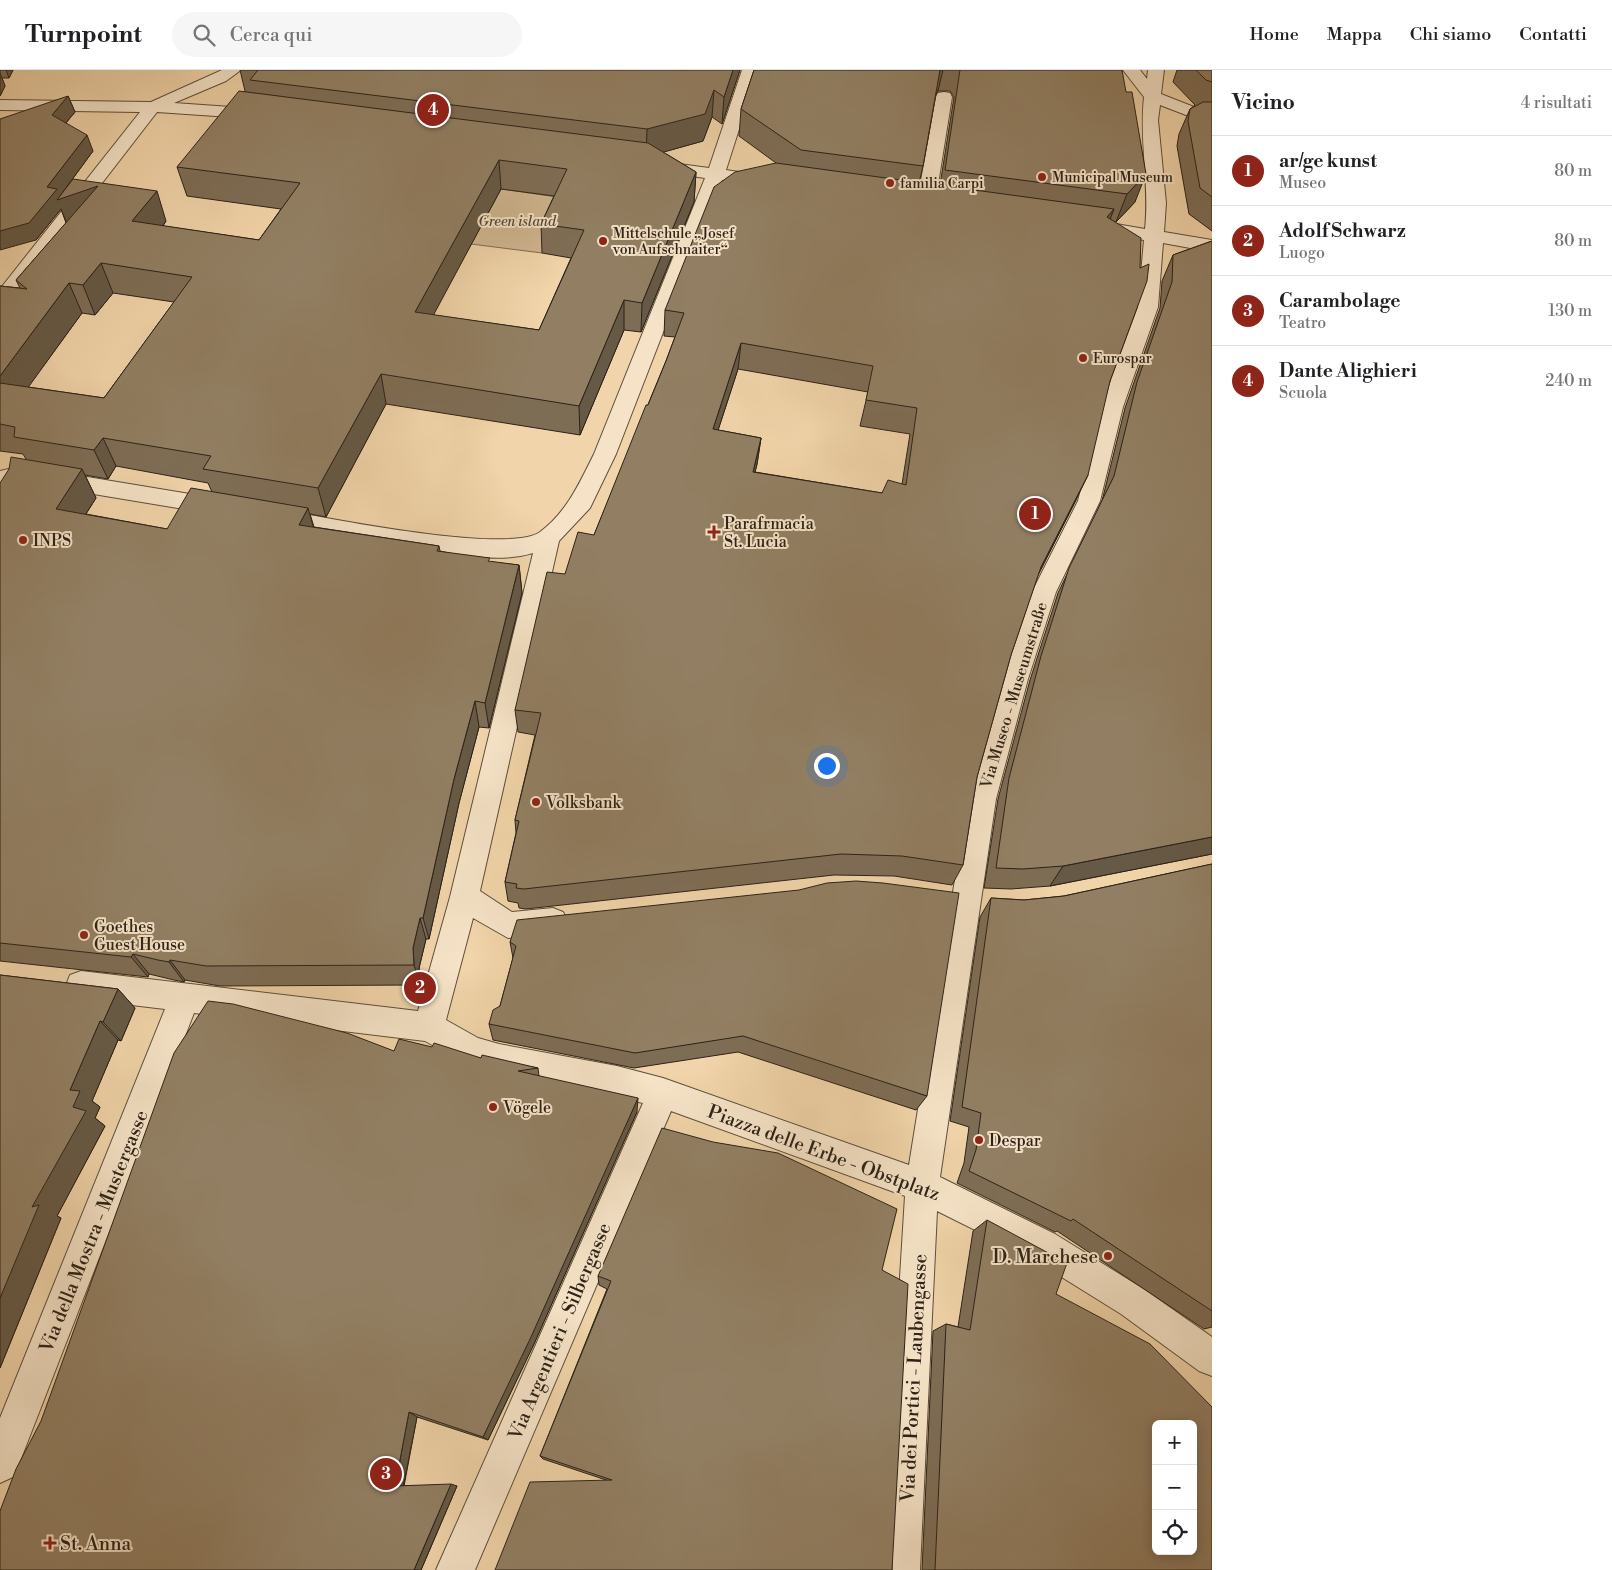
<!DOCTYPE html>
<html lang="it">
<meta charset="utf-8">
<style>
:root{--surface:#fff;--page:#f6f6f6;--text:#202124;--muted:#757577;--line:#e0e0e0;--accent:#8f2418}
body{margin:0;font-family:"Libre Bodoni",serif;background:var(--page);color:var(--text)}
.controls{position:absolute;right:15px;bottom:15px;display:grid;overflow:hidden;border-radius:8px;box-shadow:0 2px 12px #0003}
.controls button{width:45px;height:45px;display:grid;place-items:center;padding:0;border:0;border-bottom:1px solid var(--line);background:var(--surface);color:var(--text);font:25px sans-serif}
.you{position:absolute;left:826px;top:695px;width:18px;height:18px;margin:-12px;border:4px solid #fff;border-radius:50%;background:#1a73e8;box-shadow:0 0 0 8px #1a73e833}
.badge{display:grid;place-items:center;width:32px;height:32px;border-radius:50%;background:var(--accent);color:#fff;font-size:16px;font-weight:700}
.pin{position:absolute;translate:-50% -50%;border:2px solid #fff;box-shadow:0 1px 5px #0006}
.list{margin:0;padding:0;list-style:none}
h2{display:flex;justify-content:space-between;align-items:center;height:65px;margin:0;padding:0 20px;font-size:21px}
h2 small{font-size:16px;font-weight:400;color:var(--muted)}
.list li{display:grid;grid-template-columns:32px 1fr auto;gap:15px;align-items:center;box-sizing:border-box;height:70px;padding:0 20px;border-top:1px solid var(--line)}
.list b{display:block;font-size:19px;white-space:nowrap}
.list p{margin:0;font-size:16px;white-space:nowrap;color:var(--muted)}
.list em{font-size:16px;font-style:normal;color:var(--muted)}
.icon{flex:none;width:28px;height:28px;fill:none;stroke:currentColor;stroke-width:2;stroke-linecap:round;stroke-linejoin:round}
.map{position:relative;flex:none;width:1212px;height:1500px;overflow:hidden}
header{display:flex;align-items:center;gap:30px;box-sizing:border-box;height:70px;padding:0 25px;background:var(--surface);border-bottom:1px solid var(--line)}
header strong{font-size:24px}
nav{display:flex;gap:28px;margin-inline-start:auto;font-size:18px}
.search{width:350px;height:45px;background:var(--page);display:flex;align-items:center;gap:12px;box-sizing:border-box;padding:0 18px;border-radius:28px;color:var(--muted);font-size:19px}
main{display:flex}
aside{flex:1;background:var(--surface)}
.map>svg:first-child{display:block}
.green{fill:#cfb690;stroke:#7d6c54}
.lines{fill:none;stroke-linecap:round;stroke-linejoin:round}
.minor-casing{stroke:#5c4e3c;stroke-width:2}
.minor{fill:#f6e3c7;fill-rule:evenodd}
.wall{fill:#7e6d55;stroke:#2b2218;fill-rule:evenodd}
.shaded-wall{fill:#665945;stroke:#2b2218}
.building{fill:#927f63;stroke:#2b2218;fill-rule:evenodd}
.poi-dot{fill:#8f2418;stroke:#f6e3c7;stroke-width:2}
.labels{text-anchor:middle;stroke-width:4;stroke-linejoin:round;paint-order:stroke}
.far-poi-label{font-size:14px;fill:#2b2218;stroke:#f6e3c7;text-anchor:start}
.far-park-label{font-size:14px;font-style:italic;fill:#544736;stroke:#f6e3c7}
.poi-label{font-size:16px;fill:#2b2218;stroke:#f6e3c7;text-anchor:start}
.street-label{font-size:16px;fill:#2b2218;stroke:#f6e3c7}
.near-street-label{font-size:19px;fill:#2b2218;stroke:#f6e3c7}
.near-poi-label{font-size:19px;fill:#2b2218;stroke:#f6e3c7;text-anchor:end}
</style>
<header>
<strong>Turnpoint</strong>
<div class="search"><svg class="icon" aria-label="search" viewBox="0 0 24 24"><circle cx="10" cy="10" r="6"/><path d="M15 15l6 6"/></svg>Cerca qui</div>
<nav><a>Home</a><a>Mappa</a><a>Chi siamo</a><a>Contatti</a></nav>
</header>
<main>
<div class="map">
<svg width="1212" height="1500" viewBox="0 0 1212 1500">
<rect width="100%" height="100%" fill="#f1d4a9"/>
<filter id="stains"><feTurbulence type="fractalNoise" baseFrequency=".004" numOctaves="4"/><feColorMatrix values="0 0 0 0 .2 0 0 0 0 .09 0 0 0 0 .02 0 0 0 .5 -.17"/></filter>
<radialGradient id="worn" r=".72"><stop offset=".6" stop-color="#630" stop-opacity="0"/><stop offset="1" stop-color="#630" stop-opacity=".3"/></radialGradient>
<!-- green -->
<path class="green" d="M501,119L564,128L557,153L542,183L471,174Z"/>
<g class="lines">
<defs>
<g id="minor">
<path d="M222,0H241L226,11L174,33L260,39L266,40L268,44L266,48L260,49L157,42L7,236L0,238V219L140,42L0,40V30L151,32Z"/>
<path d="M742,0H758L726,100L765,106L771,107L774,111L771,115L765,116L722,110L616,384L590,438L559,471L480,821L512,842L553,838L563,842L568,851L563,860L553,864L508,868L473,848L446,950L478,968L499,974L617,996L663,1008L909,1095L968,729L1002,609L1032,522L1078,431L1101,337L1138,237L1144,170L1093,162L1086,160L1084,156L1086,152L1093,150L1145,159C1150,115 1139,71 1144,27L1123,0H1140L1147,9L1148,0H1164L1161,24L1212,44V55L1160,35L1158,50L1166,133L1164,162L1212,170V182L1163,173L1158,237L1123,337L1100,431L1056,522L1028,609L996,729L940,1107L1055,1164L1145,1220L1212,1267V1306L1199,1301L1121,1244L1031,1188L937,1141L920,1500H882L905,1126L671,1041L475,1500H436L643,1033L499,1003L459,990L425,971L194,943L19,1394L13,1407L0,1413V1348L165,939L81,929L70,925L66,915L70,905L81,901L418,941L450,827L533,483C500,493 464,485 431,480C379,473 328,465 277,455L269,453L266,447L269,441L277,439C323,447 507,485 540,462C567,442 580,412 594,384L705,108L657,101L651,100L648,96L651,92L657,91L709,98Z"/>
<path d="M944,22L950,23L952,27L935,133L932,137H920L917,133L936,27L938,23Z"/>
<path d="M21,396L220,429L228,431L231,437L228,443L220,445L21,412L0,417V401Z"/>
</g>
</defs>
<!-- minor casing -->
<use href="#minor" class="minor-casing"/>
<!-- minor -->
<use href="#minor" class="minor"/>
</g>
<!-- wall -->
<g class="wall">
<path d="M0,0H13L9,8H2L5,16L0,26Z"/>
<path d="M240,0H740L722,54L712,47L703,71L663,82L696,102L694,132L641,262L624,260L580,365L386,334L326,447L310,444L314,457L439,476L440,481L490,492L519,495L522,523L489,658L479,657L459,733L429,869H426L419,898L420,915L220,916L185,910L184,912L174,910L149,904L148,907L0,891V413L26,389L23,384L0,381V216L20,218L16,210L66,153L61,139L36,170L68,26L75,42L66,53L93,81L60,126L166,151L163,156L259,170L281,139L187,126L177,97L245,21ZM501,119L554,126L541,154L542,183L571,188L539,260L433,245ZM113,223L174,232L104,328L28,317L82,243L95,245ZM116,396L208,413L212,422L167,459L86,444L96,428L85,405L108,409Z"/>
<path d="M754,0H1122L1135,132L1116,152H1114L1110,311L1076,430L1038,505L1011,585L977,707L963,795L952,815L894,806L834,805L526,839L519,838L518,833L508,831L505,812L516,763L515,750L535,665L518,662L515,640L565,504L594,465L666,291L675,267L664,266L665,240L776,93L739,66L741,39ZM938,21H950L954,27L940,115L919,113L923,96L936,24ZM738,299L868,322L860,356L910,364L902,414L882,423L755,402L757,394L761,368L718,360Z"/>
<path d="M1177,0H1212V161L1189,144L1177,76L1179,64L1190,39L1195,35L1173,12Z"/>
<path d="M1212,171V784L1050,816L1011,819L984,818L998,729L1030,610L1058,523L1102,431L1125,338L1160,238L1162,211L1173,185Z"/>
<path d="M1212,794V1257L1204,1259L1057,1161L1055,1162L957,1113L964,1093L969,1057L950,1051L980,847L991,828L1024,830L1064,826Z"/>
<path d="M510,872L927,1026L916,1040L738,982L634,998L493,970L489,954L500,936L513,888Z"/>
<path d="M0,905L118,919L135,938L121,971L118,970L92,1031L100,1037L95,1048L105,1056L57,1146L61,1148L0,1298Z"/>
<path d="M394,981L481,988L538,998L539,1006L637,1042L534,1274L488,1370L417,1347L404,1416H457L421,1500H0Z"/>
<path d="M987,1150L1056,1224L1212,1500H922L933,1261L946,1254L958,1257L973,1161Z"/>
<path d="M882,1200L892,1500L606,1410L543,1389L540,1386L607,1219L599,1215L598,1206Z"/>
</g>
<!-- shaded-wall -->
<g class="shaded-wall">
<path d="M6,0H13L9,8Z"/>
<path d="M733,0H740L722,54L724,27Z"/>
<path d="M940,0H943L938,21L934,27Z"/>
<path d="M0,3L5,16L0,26Z"/>
<path d="M714,20L712,47L703,71L646,87L647,59Z"/>
<path d="M68,26L75,42L58,62L52,45Z"/>
<path d="M87,65L93,81L60,126L98,116L69,159L61,139L36,170L0,180V161L47,117Z"/>
<path d="M499,90L501,119L419,272L415,242Z"/>
<path d="M696,102L694,132L641,262L642,233Z"/>
<path d="M1146,104L1135,132L1116,152L1127,124Z"/>
<path d="M157,121L166,151L143,181L132,151Z"/>
<path d="M1114,139L1104,165L1107,147Z"/>
<path d="M101,193L113,223L95,245L83,215Z"/>
<path d="M69,213L82,243L11,341L0,321V306Z"/>
<path d="M624,230V260L580,365L579,336Z"/>
<path d="M741,273L738,299L710,385L713,359Z"/>
<path d="M381,304L386,334L326,447L318,418Z"/>
<path d="M103,368L116,396L108,409L94,380Z"/>
<path d="M761,368L757,394L749,427L753,402Z"/>
<path d="M82,399L96,428L71,467L56,439Z"/>
<path d="M1088,405L1076,430L1030,521L1041,497Z"/>
<path d="M308,438L316,466L299,455Z"/>
<path d="M519,495L522,523L489,658L485,633Z"/>
<path d="M475,631L479,657L459,733L429,869L423,848L454,709Z"/>
<path d="M1212,767V784L1050,816L1063,796Z"/>
<path d="M420,848L426,869L419,898L420,915L414,895L413,878Z"/>
<path d="M133,884L149,904L148,907L131,887Z"/>
<path d="M170,890L185,910L184,912L169,892Z"/>
<path d="M118,919L135,938L121,971L103,952Z"/>
<path d="M100,951L118,970L92,1031L100,1037L95,1048L105,1056L57,1146L61,1148L0,1298V1228L32,1137L73,1037L70,1020Z"/>
<path d="M638,1028L637,1042L534,1274L488,1370L483,1367Z"/>
<path d="M409,1342L417,1347L403,1418L395,1416Z"/>
<path d="M451,1414L457,1416L421,1500H414Z"/>
</g>
<!-- building -->
<g class="building">
<path d="M258,0H733L724,27L714,20L705,44L647,59L250,10Z"/>
<path d="M754,0H940L923,96L801,80L741,39Z"/>
<path d="M960,0H1122L1126,22H1132L1146,104L1127,124L945,100Z"/>
<path d="M1196,0H1212V12L1206,10Z"/>
<path d="M239,21L648,73L696,102L642,233L624,230L579,336L381,304L318,418L203,399L211,386L103,368L94,380L14,367L15,357L0,354V313L104,328L192,207L101,193L83,215L69,213L0,306V216L27,219L16,210L98,116L57,130L73,109L157,121L132,151L259,170L300,113L177,97ZM499,90L567,99L541,154L584,160L539,260L415,242Z"/>
<path d="M68,26L52,45L87,65L47,117L57,119L29,153L0,161V49Z"/>
<path d="M1203,32H1212V127L1200,118L1188,51L1190,39Z"/>
<path d="M776,93L1114,139L1107,147L1141,168L1140,198L1149,194L1147,211L1110,311L1088,405L1041,497L1011,585L977,707L963,795L902,786L841,784L524,819L516,818L517,814L505,812L519,751L515,750L541,643L515,640L547,502L565,504L578,462L594,465L646,335H648L666,291L684,243L665,240L714,117L735,102ZM741,273L873,296L866,330L917,338L906,415L888,410L882,423L753,402L761,368L713,359Z"/>
<path d="M1212,171V767L1063,796L1023,799L996,798L1009,708L1041,586L1069,498L1114,406L1137,312L1172,212L1173,185Z"/>
<path d="M11,387L82,399L56,439L167,459L191,418L308,438L299,455L439,476L437,481L490,488L488,491L519,495L485,633L475,631L454,709L423,848H420L413,878L414,895L206,896L170,890L169,892L158,890L133,884L131,887L0,873V413L9,399Z"/>
<path d="M1212,794V1241L1073,1149L1071,1151L969,1101L976,1080L981,1043L962,1037L991,828L1024,830L1064,826Z"/>
<path d="M856,811L883,813L959,823L927,1026L743,966L635,983L489,954L493,940L500,936L516,876L510,872L517,850L799,820L827,813Z"/>
<path d="M0,905L118,919L103,952L100,951L70,1020L80,1021L73,1037L86,1041L32,1137L39,1135L0,1228Z"/>
<path d="M208,931L233,934L347,963L394,981L399,969L432,977L434,973L481,988L482,985L538,998L518,1001L638,1028L531,1267L483,1367L409,1342L395,1416L451,1414L414,1500H0V1441L16,1399L41,1351L174,983Z"/>
<path d="M662,1058L713,1072L778,1083L897,1139L882,1200L908,1214L892,1500H495L530,1412L612,1410L540,1386L611,1211L598,1206Z"/>
<path d="M987,1150L1067,1193L1056,1224L1150,1274L1212,1337V1500H935L946,1254L970,1260ZM1156,1354H1193V1481H1156Z"/>
</g>
<!-- markers -->
<g class="poi-dot">
<circle cx="1042" cy="107" r="5"/>
<circle cx="890" cy="113" r="5"/>
<circle cx="603" cy="171" r="5"/>
<circle cx="1083" cy="288" r="5"/>
<path d="M711.5 454.5h5v5h5v5h-5v5h-5v-5h-5v-5h5z"/>
<circle cx="23" cy="470" r="5"/>
<circle cx="536" cy="732" r="5"/>
<circle cx="84" cy="865" r="5"/>
<circle cx="493" cy="1037" r="5"/>
<circle cx="979" cy="1070" r="5"/>
<circle cx="1108" cy="1186" r="5"/>
<path d="M47.5 1465.5h5v5h5v5h-5v5h-5v-5h-5v-5h5z"/>
</g>
<g class="labels">
<!-- far-poi labels -->
<g class="far-poi-label">
<text x="1052" y="112">Municipal Museum</text>
<text x="900" y="118">familia Carpi</text>
<text x="613" y="168">Mittelschule „Josef<tspan x="613" dy="16">von Aufschnaiter“</tspan></text>
<text x="1093" y="293">Eurospar</text>
</g>
<!-- far-park labels -->
<g class="far-park-label">
<text x="517" y="156">Green island</text>
</g>
<!-- poi labels -->
<g class="poi-label">
<text x="724" y="459">Parafrmacia<tspan x="724" dy="18">St. Lucia</tspan></text>
<text x="33" y="476">INPS</text>
<text x="546" y="738">Volksbank</text>
<text x="94" y="862">Goethes<tspan x="94" dy="18">Guest House</tspan></text>
<text x="503" y="1043">Vögele</text>
<text x="989" y="1076">Despar</text>
</g>
<!-- street labels -->
<g class="street-label">
<text transform="translate(1013 625) rotate(-73)" y="6">Via Museo - Museumstraße</text>
</g>
<!-- near-street labels -->
<g class="near-street-label">
<text transform="translate(824 1082) rotate(20)" y="7">Piazza delle Erbe - Obstplatz</text>
<text transform="translate(93 1161) rotate(-68)" y="7">Via della Mostra - Mustergasse</text>
<text transform="translate(559 1261) rotate(-67)" y="7">Via Argentieri - Silbergasse</text>
<text transform="translate(913 1308) rotate(-87)" y="7">Via dei Portici - Laubengasse</text>
</g>
<!-- near-poi labels -->
<g class="near-poi-label">
<text x="1098" y="1193">D. Marchese</text>
<text x="60" y="1480" text-anchor="start">St. Anna</text>
</g>
</g>
<rect width="100%" height="100%" filter="url(#stains)"/>
<rect width="100%" height="100%" fill="url(#worn)"/>
</svg>
<div class="controls">
<button>+</button>
<button>−</button>
<button><svg class="icon" aria-label="locate" viewBox="0 0 24 24"><circle cx="12" cy="12" r="6"/><path d="M12 2v4M12 18v4M2 12h4M18 12h4"/></svg></button>
</div>
<div class="you"></div>
<div class="pin badge" style="left:1035px;top:444px">1</div>
<div class="pin badge" style="left:420px;top:918px">2</div>
<div class="pin badge" style="left:386px;top:1404px">3</div>
<div class="pin badge" style="left:433px;top:40px">4</div>
</div>
<aside>
<h2>Vicino<small>4 risultati</small></h2>
<ul class="list">
<li><span class="badge">1</span><div><b>ar/ge kunst</b><p>Museo</p></div><em>80 m</em></li>
<li><span class="badge">2</span><div><b>Adolf Schwarz</b><p>Luogo</p></div><em>80 m</em></li>
<li><span class="badge">3</span><div><b>Carambolage</b><p>Teatro</p></div><em>130 m</em></li>
<li><span class="badge">4</span><div><b>Dante Alighieri</b><p>Scuola</p></div><em>240 m</em></li>
</ul>
</aside>
</main>
